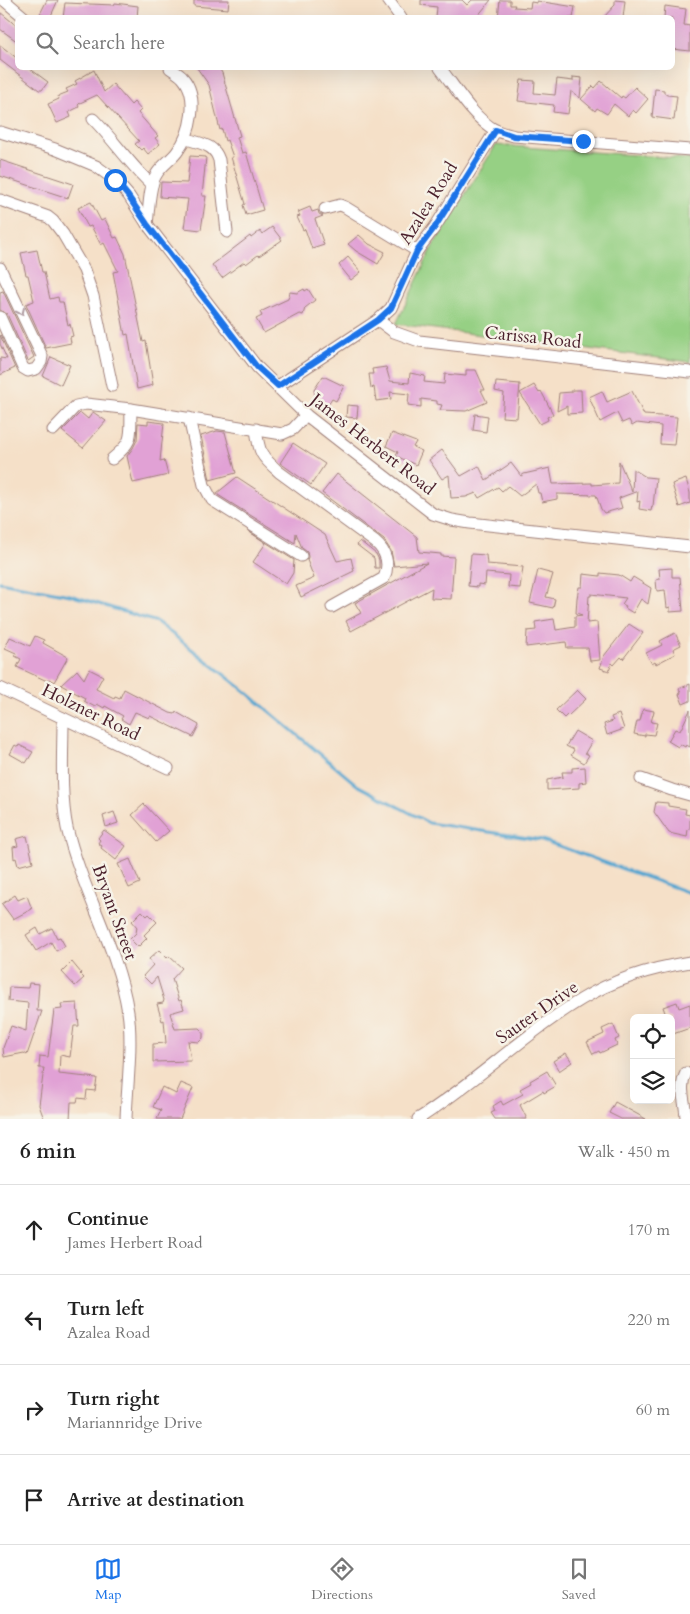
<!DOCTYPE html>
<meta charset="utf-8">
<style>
:root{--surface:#fff;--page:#f2f2f2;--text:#222;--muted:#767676;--line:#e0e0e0;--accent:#1a73e8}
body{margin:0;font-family:Cardo,serif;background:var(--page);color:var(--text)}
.controls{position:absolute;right:15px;bottom:15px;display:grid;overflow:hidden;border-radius:8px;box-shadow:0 5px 20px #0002}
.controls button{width:45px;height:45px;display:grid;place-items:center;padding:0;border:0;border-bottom:1px solid var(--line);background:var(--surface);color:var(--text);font:25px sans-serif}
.stop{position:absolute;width:15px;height:15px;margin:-11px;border:4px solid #1a73e8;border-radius:50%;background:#fff}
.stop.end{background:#1a73e8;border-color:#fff;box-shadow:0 1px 5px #0008}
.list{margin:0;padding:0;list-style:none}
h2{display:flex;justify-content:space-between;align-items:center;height:65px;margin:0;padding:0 20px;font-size:21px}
h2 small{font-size:16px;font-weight:400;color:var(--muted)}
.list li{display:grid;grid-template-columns:32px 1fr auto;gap:15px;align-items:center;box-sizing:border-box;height:90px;padding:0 20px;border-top:1px solid var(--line)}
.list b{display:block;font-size:19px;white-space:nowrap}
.list p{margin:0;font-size:16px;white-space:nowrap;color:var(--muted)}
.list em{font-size:16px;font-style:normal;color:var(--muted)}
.icon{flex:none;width:28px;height:28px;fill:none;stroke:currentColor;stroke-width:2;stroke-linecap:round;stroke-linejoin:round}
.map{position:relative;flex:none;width:690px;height:1119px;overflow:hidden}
.search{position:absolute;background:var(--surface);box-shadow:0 5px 20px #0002;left:15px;right:15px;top:15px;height:55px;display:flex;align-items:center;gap:12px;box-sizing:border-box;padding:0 18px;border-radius:8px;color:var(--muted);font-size:19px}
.sheet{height:425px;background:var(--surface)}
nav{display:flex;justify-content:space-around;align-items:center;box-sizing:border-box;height:70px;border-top:1px solid var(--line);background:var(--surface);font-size:14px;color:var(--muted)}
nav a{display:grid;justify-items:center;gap:2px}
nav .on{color:var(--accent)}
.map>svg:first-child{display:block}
.green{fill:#96d084;stroke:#707858}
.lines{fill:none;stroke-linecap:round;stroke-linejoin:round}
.stream{stroke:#57a6d0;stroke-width:3}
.building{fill:#e1a1d5}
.minor-casing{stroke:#a0807a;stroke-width:13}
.minor{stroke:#fff;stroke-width:11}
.oneway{stroke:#ae9aa0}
.route{stroke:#1a73e8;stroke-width:6}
.labels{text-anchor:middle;stroke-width:5;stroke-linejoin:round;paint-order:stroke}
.street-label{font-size:18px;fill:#4a1f2b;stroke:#f7f3e8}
</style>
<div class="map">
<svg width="690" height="1119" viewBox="0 0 690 1119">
<rect width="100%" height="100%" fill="#f7f3e8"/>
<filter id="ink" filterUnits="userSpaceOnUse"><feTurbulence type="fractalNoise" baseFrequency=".02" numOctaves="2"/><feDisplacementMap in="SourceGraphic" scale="10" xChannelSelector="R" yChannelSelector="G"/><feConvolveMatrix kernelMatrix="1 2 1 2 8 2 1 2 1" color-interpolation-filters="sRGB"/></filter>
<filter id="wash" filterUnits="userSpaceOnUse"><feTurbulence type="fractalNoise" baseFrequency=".0096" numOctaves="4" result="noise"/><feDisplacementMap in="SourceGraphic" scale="20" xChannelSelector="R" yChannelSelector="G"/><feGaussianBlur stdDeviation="1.12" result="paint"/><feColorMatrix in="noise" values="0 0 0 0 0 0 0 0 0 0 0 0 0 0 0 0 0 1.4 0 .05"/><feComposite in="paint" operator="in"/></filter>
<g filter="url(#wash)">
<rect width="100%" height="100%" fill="#f5e0c8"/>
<!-- green -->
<path class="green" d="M496,145L690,159V362L396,324L434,244Z"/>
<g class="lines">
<!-- stream -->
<path class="stream" d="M0,582L70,595L157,622L245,691L357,785L429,823L542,840L690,893"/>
</g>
<g id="blocks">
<!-- building -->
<g class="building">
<path d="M47,0H58L50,18L40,14Z"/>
<path d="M194,0H229L228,9L194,6Z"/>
<path d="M421,0H462L467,5L472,0H491L476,18H436L437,7L421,5Z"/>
<path d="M500,0H510V5H515L514,7L530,8L531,2L537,3V1L575,7L573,18H498Z"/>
<path d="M615,0L625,1L623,18H603L615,5Z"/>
<path d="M65,3L114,5L115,3L138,6L137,18H63Z"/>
<path d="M665,6L686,9L684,25L690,26V51L672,49V18H664Z"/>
<path d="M0,12L18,27V42L0,29Z"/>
<path d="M0,45L18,59V68H29L48,82L42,90H39L0,60Z"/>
<path d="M197,68H219L222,73L240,136L237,137L242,153L246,152L263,210L246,215L243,205L245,204L231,157H233L227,140L225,141L222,129L220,130L209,85Z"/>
<path d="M94,70L104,92L113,84L131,105L134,102L141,110L138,113L158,136L155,138L160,144L148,154L143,148L141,150L135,144L139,141L97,95L80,103L78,105L79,107L69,112L71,117L57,123L48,104L59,99L58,96L68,92L66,89L77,84L75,81Z"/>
<path d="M573,77L582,78L580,98L571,91L568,114L553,112L554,105L518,101L521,80L535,81L534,93L555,95L557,79L573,81Z"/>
<path d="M601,81L621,98L622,96L625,98L635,87L648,99L636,113L633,110L628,116L614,104L607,114L597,108L595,111L581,99L593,86L595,88Z"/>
<path d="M655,89L664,90V93L667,95L677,96L674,120L652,117Z"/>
<path d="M190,156L206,157L202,196H206L201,230L184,228L188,199L160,197L161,182L187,183Z"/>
<path d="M0,160L73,184L68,198L0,176Z"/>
<path d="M91,202L101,221L105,219L114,238L117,237L125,254L143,342L146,341L153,385L137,389L128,334L125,335L113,272L118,271L104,243L101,245L91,226L88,227L78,208Z"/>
<path d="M310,207L312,212L318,210L319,214L323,216L315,219L324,245L312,249L305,229L303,230L297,217L300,216L298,212Z"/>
<path d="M272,227L282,240L259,256L258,255L246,264L244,262L222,278L212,265L250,236L251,238L260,231L262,234Z"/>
<path d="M359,235L369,244L385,252L378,264L356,251L348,244Z"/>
<path d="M37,250L42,272H44L50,299L58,297L59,302H63L68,325L70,324L73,336L70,337L71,343L46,348L26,304L34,301L28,275H26L21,253Z"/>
<path d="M348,257L361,272L351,280L339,265Z"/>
<path d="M304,289L305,291L308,289L315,300L305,308L303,315L299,314L264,333L256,319L262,316L260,312L288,299L290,292L297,293Z"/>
<path d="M3,291L34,357L28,361L7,314L0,310V292Z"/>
<path d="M0,335L15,368L0,375V358L7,359L0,344Z"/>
<path d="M51,357L70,365L61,385L43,376Z"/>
<path d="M386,367L390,381L409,383L410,373L425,376L424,382L444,384L445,374L466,376V370H476L485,390H481L487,402L466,411L440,410L442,405L437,404V401L421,399V407L408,405L409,394L390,392L391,399L376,401L374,387L371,388L369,374H373L372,369Z"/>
<path d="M323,376L344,386L336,401L332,399L326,408L316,399L314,390Z"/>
<path d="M496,382L520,384L517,418L502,417L504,393L495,391Z"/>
<path d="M534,385L539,393L541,391L553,414L547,417L548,420L540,424L520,393Z"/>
<path d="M572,390H581L582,413L567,414V406L557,411L559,393L572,392Z"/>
<path d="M602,391L607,402L632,391L644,415L677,417L674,445L660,444L661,426L637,423L632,426L629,420L622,423L617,413L600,422L589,397Z"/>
<path d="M347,405L358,406L357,418L346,417Z"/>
<path d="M93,412L106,421L83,448L62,431L80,413H81L88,419Z"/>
<path d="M475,414L488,416L486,432L473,430Z"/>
<path d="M148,421L164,423L160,461L164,460L168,475L133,483L127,456L133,448L137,440L138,423L148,424Z"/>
<path d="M217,431L225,432L236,473L210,480L201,436Z"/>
<path d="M392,433L416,442L413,447L422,451L416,465L396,456L398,452L386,446Z"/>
<path d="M293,443L325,464L311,485L280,463Z"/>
<path d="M442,450L461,476L479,466L486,480L511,463L521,476L524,474L550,468L553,484L592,483V485L618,483L619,461L632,492L633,469L646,477L656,478L653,506H652L651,511L639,509L640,501L637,502L638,491L619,498L622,508L604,513L601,509L596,495L557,494V499L542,502L540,493H538L536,484L520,496L508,486L502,491L498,487L479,498L476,493L466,497L451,498L449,475L442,479L429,460Z"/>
<path d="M337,474L417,537L419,552L441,554V556L454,557L451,599L431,598L432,588L351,631L346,621L361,613L355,603L427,563L394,566L391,551L384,540L322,493Z"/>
<path d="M237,477L325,535L337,561L351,558L354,571L301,597L296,586L314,578L307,560L308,557L307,552L302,548L296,533L295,543L218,495L217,493Z"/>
<path d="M686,479L690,493V503L679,507L672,484Z"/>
<path d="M248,531L294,560L293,573L286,584L253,562L266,543Z"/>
<path d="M360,541L376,554L379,560V568H375L374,558L357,545Z"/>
<path d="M471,554L486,555L487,564L523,567L520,588L508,587L509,575L486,573L485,585L478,584V587L468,586Z"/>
<path d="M672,568V577H680L683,611L670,612V607L667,608L665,590L657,591L656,580L660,579L659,569Z"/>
<path d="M538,570L553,574L546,597L555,599L553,608L530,603Z"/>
<path d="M600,573L619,575L630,582L633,577L651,588L648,604L641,599L633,613L625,608L626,606L622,604L626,598L591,594V596H589L587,623L597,622L600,660L590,661L588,648H567L566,642L526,647L527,631L536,630L535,622L554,619L556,630L575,627V616L582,615L576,613L577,598L579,587H582L583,574L600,576Z"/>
<path d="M629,624L643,633L623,659L621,657L614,665L612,663L609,671L600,668L604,656Z"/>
<path d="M675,633L681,645L673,649L675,654L656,664L655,662L652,664L646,653L662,645L660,641Z"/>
<path d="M35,636L44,640L43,643L68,657L54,682L49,679L47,681L17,667L21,659L15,656L16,653L5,648L10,637L30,646Z"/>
<path d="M89,669L103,676L96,689L114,698L115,696L120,698L124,689L170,713L175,714L176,712L199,725L193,737L150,716L149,718L135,712L129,724L121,719L123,716L105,706L104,708L97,704L95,707L84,701L85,698L61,685L77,670L84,679Z"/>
<path d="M690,684V701L683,704L679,694L681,693L679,689Z"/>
<path d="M577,690L586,699L569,715L568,714L564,718L556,710Z"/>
<path d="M643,709L654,711L651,722L657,723L654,735L645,734V736L634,734L637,721H640Z"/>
<path d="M690,710V747L686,745L685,747L680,744L678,747L668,741L675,729L680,731Z"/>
<path d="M619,714L624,729L607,735L604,724L613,721L611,717Z"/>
<path d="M575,731L592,741L585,753L589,755L584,763L571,755L574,750L566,746Z"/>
<path d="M15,745L18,747L19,745L33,752L26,763L10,754Z"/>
<path d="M585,767L586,782L579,783V788L547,790V780L563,777L562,772H572V768Z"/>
<path d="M656,802L668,803V806L686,809L685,814L690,815V829H688L687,837L669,833L654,812Z"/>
<path d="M144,804L169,831L156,842L132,815Z"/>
<path d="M114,812L118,823L106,827L103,816Z"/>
<path d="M104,830L126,846L116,860L101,848L102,846L98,843L100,840L98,838Z"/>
<path d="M27,836L33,862L18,866L16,858L14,859L13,847L18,846L16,839Z"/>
<path d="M130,859L140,883L129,888L118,864Z"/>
<path d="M15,895L18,900L27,896L32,909L13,919L2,904Z"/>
<path d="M142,911L147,916L149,914L157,922L144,935L147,938L138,947L130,939L136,933L137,927L132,921Z"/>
<path d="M37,928L40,934L52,928L57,938L60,937L65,946L56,951L51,942L36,951L26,935Z"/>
<path d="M159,950L167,958L169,956L182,968L172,979L179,1001L181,1000L184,1009L170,1013L175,1029L199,1028L203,1032V1038L199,1042L188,1041L191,1061L153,1062V1044L166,1043L164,1020L162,1021L157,1004L163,1003L164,1000L157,977L151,984L143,976L153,965L149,959Z"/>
<path d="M72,962L81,973L80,974L84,978L75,986L62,972Z"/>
<path d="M29,983L39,984L37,1011H42L27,1055L24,1053L4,1057L3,1048L11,1026L26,1031L28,1003L8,1001L9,987L28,988Z"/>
<path d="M677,1002L679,1008L690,1004V1028L673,1034L671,1018H667L663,1007Z"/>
<path d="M77,1003L79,1026H74L70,1057L60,1055L59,1074L97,1078L95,1091L87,1090L86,1099L78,1098L77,1102H71L70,1119H44L39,1105L44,1068H39L40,1056L48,1057L54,1010L62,1009L61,1004Z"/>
<path d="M613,1024L619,1038L615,1040L617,1045L600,1053L599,1051L593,1054L587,1042L604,1034L602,1029Z"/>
<path d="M566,1053L572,1062L559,1071L553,1061Z"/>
<path d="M547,1071L556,1086L544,1093L543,1091L520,1105L527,1119H495L491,1113L495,1111L493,1106L501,1101L503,1105L523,1094L520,1089L531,1083L530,1081Z"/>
<path d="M181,1083L193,1088L180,1119H157L161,1110L153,1107L162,1087L176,1094Z"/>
<path d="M615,1102L646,1119H621L609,1113Z"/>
</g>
</g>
</g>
<g filter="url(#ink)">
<use href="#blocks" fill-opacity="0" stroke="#a0807a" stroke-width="1"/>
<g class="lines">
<defs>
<g id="minor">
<path d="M4,0L25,18"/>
<path d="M388,0L401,18"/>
<path d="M440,68C456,88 472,117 495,130C501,133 508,134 514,136L690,150"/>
<path d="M93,119C114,140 130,165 152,185"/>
<path d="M0,132L55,149L96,166L115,180L129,196L147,224L257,367L306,415L433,514L452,520L470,523L690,547"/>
<path d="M187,139C201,144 214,144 219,160L227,232"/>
<path d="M0,200L48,217L53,221L63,234L84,270L93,296L112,386"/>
<path d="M325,209L340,205L345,207L417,251"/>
<path d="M147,224C149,210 149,186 156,175C161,166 171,160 177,152C191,134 200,96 182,77C179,74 174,71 170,68"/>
<path d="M0,268L42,356L41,362L36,369L28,371L23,368L0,317"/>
<path d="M378,320L394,332L419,341L690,372"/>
<path d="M278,386L378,320L391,308L417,251L435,227L496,130"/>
<path d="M189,418L204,485L212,500L301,556"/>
<path d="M256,429C259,453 261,456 279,472L375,542C386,551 390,564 384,578L332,607"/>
<path d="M53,430L76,406L86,404L131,409L282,434L293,429L306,415"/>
<path d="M112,459C135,440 130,437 131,409"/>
<path d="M0,688L168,768"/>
<path d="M63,718C63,754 60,793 67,828C82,891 118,948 128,1012C133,1043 127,1087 126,1119"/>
<path d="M641,779L672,790L690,795"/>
<path d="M418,1119C475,1083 524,1034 582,999C615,979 652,968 690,962"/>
<path d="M686,1119C686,1102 678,1088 686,1073"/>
</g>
</defs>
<!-- minor casing -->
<use href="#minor" class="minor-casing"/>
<!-- minor -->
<use href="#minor" class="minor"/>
</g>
<!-- one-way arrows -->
<defs><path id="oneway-chevron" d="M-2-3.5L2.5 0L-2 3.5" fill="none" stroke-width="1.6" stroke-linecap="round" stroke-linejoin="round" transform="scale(1.25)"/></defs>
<use class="oneway" href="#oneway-chevron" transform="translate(21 312) rotate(65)"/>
</g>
<g class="lines" filter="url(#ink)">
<!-- route -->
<path class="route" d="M115,180L128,196L147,224L257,367L278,386L378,320L391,308L417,251L435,227L496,130L514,136L583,141"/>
</g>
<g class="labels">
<!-- street labels -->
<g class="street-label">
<text transform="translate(428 203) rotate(-58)" y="6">Azalea Road</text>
<text transform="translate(533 337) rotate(6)" y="6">Carissa Road</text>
<text transform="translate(373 444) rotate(38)" y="6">James Herbert Road</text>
<text transform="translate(91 712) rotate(26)" y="6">Holzner Road</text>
<text transform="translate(115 912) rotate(70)" y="6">Bryant Street</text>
<text transform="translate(537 1012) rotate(-35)" y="6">Sauter Drive</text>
</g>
</g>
</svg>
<div class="controls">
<button><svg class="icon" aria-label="locate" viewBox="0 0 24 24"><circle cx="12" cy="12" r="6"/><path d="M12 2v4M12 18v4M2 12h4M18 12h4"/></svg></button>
<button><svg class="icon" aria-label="layers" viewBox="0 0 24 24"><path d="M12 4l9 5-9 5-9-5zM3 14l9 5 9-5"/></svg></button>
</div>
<div class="stop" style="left:115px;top:180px"></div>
<div class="stop end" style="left:583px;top:141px"></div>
<div class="search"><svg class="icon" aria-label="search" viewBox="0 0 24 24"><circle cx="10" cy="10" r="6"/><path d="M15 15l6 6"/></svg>Search here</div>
</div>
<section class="sheet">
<h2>6 min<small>Walk · 450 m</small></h2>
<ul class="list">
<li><svg class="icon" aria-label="ahead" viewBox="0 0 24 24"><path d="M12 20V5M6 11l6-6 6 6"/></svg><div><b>Continue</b><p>James Herbert Road</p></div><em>170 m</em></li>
<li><svg class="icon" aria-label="left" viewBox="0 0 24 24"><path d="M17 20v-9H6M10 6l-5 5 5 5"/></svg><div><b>Turn left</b><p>Azalea Road</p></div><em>220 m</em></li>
<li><svg class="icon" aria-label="right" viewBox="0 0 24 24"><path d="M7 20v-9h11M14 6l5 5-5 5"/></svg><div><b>Turn right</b><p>Mariannridge Drive</p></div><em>60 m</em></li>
<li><svg class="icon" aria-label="arrive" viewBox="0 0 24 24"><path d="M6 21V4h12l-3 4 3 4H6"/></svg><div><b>Arrive at destination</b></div></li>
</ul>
</section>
<nav>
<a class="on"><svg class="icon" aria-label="map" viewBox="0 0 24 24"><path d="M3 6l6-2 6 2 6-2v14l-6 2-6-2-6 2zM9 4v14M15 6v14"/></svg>Map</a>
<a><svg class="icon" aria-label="directions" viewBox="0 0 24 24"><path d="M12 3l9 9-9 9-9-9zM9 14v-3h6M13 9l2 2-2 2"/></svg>Directions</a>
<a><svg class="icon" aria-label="saved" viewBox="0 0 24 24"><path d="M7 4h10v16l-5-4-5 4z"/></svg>Saved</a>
</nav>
